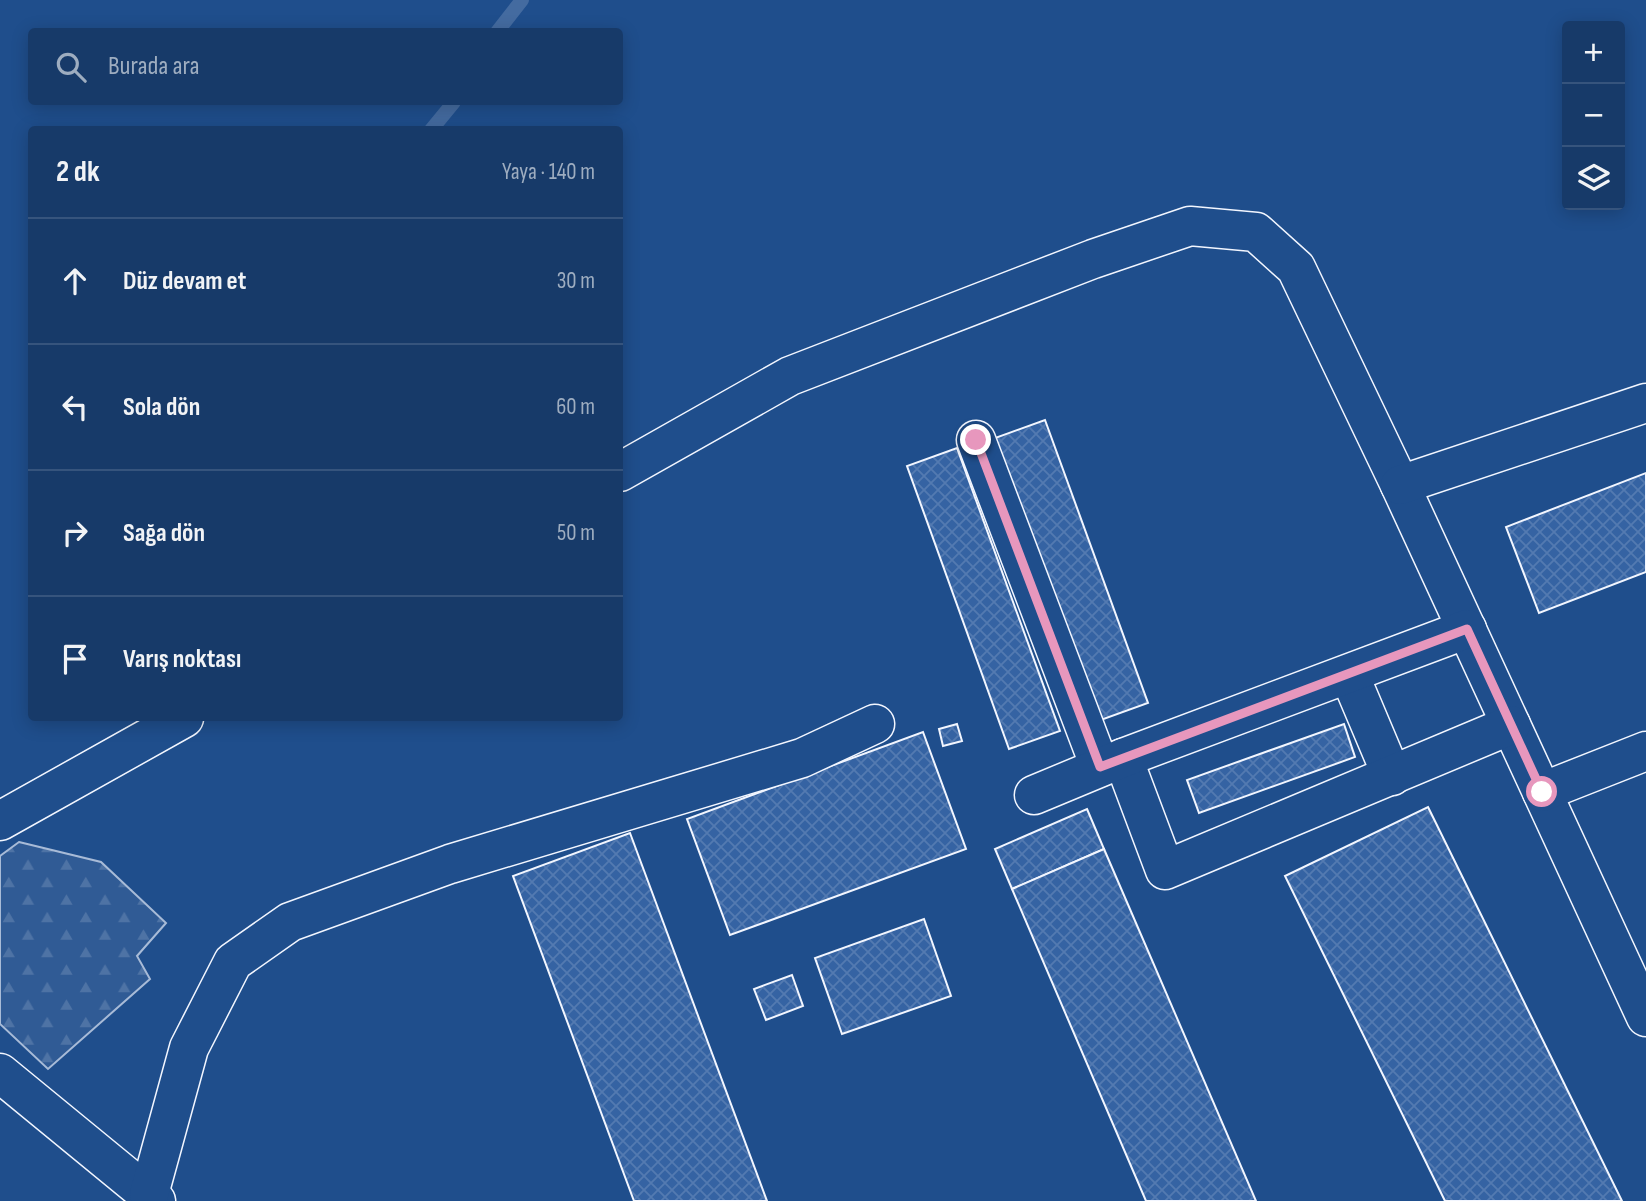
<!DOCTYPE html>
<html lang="tr">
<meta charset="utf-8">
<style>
:root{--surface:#173a69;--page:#244571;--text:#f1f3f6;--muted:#9eadc0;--line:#36547d}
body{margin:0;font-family:"Sofia Sans Condensed",sans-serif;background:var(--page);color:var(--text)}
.controls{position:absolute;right:21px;top:21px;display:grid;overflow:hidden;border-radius:7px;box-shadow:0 4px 18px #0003}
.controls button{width:63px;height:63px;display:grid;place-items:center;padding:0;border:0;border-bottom:2px solid var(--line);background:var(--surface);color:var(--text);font:35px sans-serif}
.stop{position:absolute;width:21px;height:21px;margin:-16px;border:5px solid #e797bd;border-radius:50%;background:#fff}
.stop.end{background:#e797bd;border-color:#fff;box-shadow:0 2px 7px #0008}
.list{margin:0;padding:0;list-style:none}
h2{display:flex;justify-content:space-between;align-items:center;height:91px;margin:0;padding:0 28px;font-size:30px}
h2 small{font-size:23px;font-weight:400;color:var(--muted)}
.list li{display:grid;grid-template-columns:46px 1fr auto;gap:21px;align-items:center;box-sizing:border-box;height:126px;padding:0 28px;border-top:2px solid var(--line)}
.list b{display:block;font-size:26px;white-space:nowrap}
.list em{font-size:23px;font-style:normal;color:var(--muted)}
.icon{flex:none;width:38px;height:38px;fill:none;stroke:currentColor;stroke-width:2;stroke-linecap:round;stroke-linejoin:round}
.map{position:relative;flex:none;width:1646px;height:1201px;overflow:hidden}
.search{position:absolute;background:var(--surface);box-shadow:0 4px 18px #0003;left:28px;top:28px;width:595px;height:77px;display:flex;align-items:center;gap:18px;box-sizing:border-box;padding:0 24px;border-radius:7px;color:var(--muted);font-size:26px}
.panel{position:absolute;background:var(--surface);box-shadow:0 4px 18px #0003;left:28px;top:126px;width:595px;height:595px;border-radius:7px}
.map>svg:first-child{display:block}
.forest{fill:url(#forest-firs);stroke:#a8bbd7;stroke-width:2}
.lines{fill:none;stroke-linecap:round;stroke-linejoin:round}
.stream{stroke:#446ba0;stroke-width:14}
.building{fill:url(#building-cross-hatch);stroke:#f2f6ff;stroke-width:2}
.minor-casing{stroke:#f2f6ff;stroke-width:41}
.minor{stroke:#1f4e8c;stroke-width:38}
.route{stroke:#e797bd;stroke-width:9}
</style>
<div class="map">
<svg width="1646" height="1201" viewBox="0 0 1646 1201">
<defs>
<pattern id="forest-firs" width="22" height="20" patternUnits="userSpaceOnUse" patternTransform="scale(1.75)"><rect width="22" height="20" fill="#305b95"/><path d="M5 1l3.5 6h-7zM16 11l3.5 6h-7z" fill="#4e73a5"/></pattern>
<pattern id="building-cross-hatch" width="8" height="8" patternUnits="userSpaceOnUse" patternTransform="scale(1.75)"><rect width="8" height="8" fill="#3563a3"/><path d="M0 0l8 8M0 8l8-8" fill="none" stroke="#537ab1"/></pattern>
</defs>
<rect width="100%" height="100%" fill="#1f4e8c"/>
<!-- forest -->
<path class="forest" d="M19,842L101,862L166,923L137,956L150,979L48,1069L0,1024V856Z"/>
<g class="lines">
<!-- stream -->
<g class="stream">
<path d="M497,32L522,0"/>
<path d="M431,130L454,102"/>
</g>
</g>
<!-- building -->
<g class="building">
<path d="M1045,420L1148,703L1098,721L995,438Z"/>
<path d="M957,448L1060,731L1009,749L907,466Z"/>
<path d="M1646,473V572L1539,613L1506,527Z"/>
<path d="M957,724L962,741L943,746L939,729Z"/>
<path d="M1344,724L1355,757L1199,813L1187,780Z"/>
<path d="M923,732L966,849L730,935L687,819Z"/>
<path d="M1428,807L1622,1201H1445L1285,876Z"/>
<path d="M1087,809L1104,849L1012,889L995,849Z"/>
<path d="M630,833L767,1201H634L513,876Z"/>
<path d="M1104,849L1256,1201H1146L1012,889Z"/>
<path d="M924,919L951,996L842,1034L815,958Z"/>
<path d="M792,975L803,1006L766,1020L754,989Z"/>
</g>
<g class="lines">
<defs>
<g id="minor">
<path d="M976,440L1100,767"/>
<path d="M620,472L790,376L1093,259L1190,226L1256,232L1296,268L1400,485L1646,1017"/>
<path d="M1400,485L1646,403"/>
<path d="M1349,674L1392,776"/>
<path d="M1123,758L1165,870L1511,725"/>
<path d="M1542,792L1646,751"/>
<path d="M1034,795L1123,758L1467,629"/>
<path d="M0,821L184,718"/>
<path d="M0,1073L156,1201"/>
<path d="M149,1194L189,1048L233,962L290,922L450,864L802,758L875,724"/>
</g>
</defs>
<!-- minor casing -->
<use href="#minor" class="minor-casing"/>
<!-- minor -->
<use href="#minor" class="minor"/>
</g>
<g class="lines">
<!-- route -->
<path class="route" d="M976,440L1100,767L1467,629L1542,792"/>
</g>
</svg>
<div class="controls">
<button>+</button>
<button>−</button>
<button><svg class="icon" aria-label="layers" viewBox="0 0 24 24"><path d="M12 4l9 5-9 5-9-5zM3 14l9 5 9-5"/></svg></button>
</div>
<div class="stop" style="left:1542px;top:792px"></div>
<div class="stop end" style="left:976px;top:440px"></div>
<div class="search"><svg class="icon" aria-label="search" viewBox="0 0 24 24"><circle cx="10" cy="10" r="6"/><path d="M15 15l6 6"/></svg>Burada ara</div>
<section class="panel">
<h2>2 dk<small>Yaya · 140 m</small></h2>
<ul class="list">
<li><svg class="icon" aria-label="ahead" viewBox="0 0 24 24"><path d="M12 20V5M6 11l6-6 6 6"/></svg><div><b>Düz devam et</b></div><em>30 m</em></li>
<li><svg class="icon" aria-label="left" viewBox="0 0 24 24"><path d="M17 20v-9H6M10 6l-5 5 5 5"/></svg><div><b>Sola dön</b></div><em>60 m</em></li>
<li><svg class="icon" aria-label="right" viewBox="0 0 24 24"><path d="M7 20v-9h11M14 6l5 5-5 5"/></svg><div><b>Sağa dön</b></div><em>50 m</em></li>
<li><svg class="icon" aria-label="arrive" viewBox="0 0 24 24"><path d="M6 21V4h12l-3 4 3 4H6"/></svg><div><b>Varış noktası</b></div></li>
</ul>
</section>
</div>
